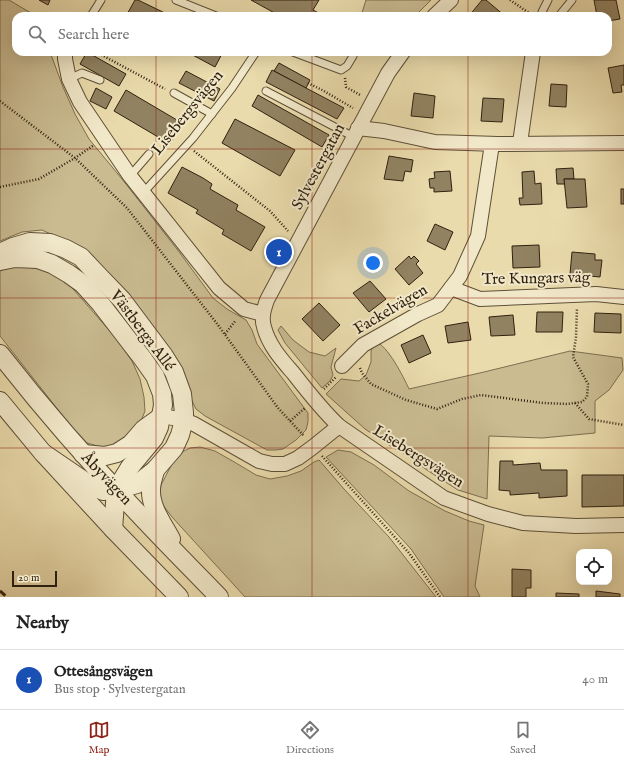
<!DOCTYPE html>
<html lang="en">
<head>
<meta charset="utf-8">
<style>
	body { margin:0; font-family:"IM FELL English",serif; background:#f2f2f2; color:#222 }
	.controls { position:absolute; right:12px; bottom:12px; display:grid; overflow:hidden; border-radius:8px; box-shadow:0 4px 16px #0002 }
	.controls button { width:36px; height:36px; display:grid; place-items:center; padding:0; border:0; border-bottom:1px solid #e0e0e0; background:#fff; color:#222; font:20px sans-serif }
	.scale { position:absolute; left:12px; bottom:10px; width:45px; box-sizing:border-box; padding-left:4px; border:2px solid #302110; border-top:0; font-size:11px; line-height:14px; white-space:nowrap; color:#302110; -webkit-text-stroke:3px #f1e8c9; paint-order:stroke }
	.you { position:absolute; left:373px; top:263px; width:14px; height:14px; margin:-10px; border:3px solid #fff; border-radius:50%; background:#1a73e8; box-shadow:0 0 0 6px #1a73e833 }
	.badge { display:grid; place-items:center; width:26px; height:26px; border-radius:50%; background:#8f2418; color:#fff; font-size:13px; font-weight:700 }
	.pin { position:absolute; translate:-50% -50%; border:2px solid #fff; box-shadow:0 1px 4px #0006 }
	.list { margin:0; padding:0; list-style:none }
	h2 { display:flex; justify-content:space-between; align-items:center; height:52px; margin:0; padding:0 16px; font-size:17px }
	h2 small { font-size:13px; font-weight:400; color:#767676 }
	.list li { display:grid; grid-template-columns:26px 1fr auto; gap:12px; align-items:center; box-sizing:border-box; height:60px; padding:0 16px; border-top:1px solid #e0e0e0 }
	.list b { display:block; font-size:15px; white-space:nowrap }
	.list p { margin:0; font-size:13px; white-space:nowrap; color:#767676 }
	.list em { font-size:13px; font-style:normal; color:#767676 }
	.icon { flex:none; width:22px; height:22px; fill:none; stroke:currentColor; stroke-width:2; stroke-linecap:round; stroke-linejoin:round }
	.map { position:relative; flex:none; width:624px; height:597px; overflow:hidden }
	.search { position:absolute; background:#fff; box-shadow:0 4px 16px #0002; left:12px; right:12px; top:12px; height:44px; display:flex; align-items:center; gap:10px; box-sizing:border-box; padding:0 14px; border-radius:12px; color:#767676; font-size:15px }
	.sheet { height:112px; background:#fff }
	nav { display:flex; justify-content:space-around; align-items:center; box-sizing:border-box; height:56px; border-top:1px solid #e0e0e0; background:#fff; font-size:11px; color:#767676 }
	nav a { display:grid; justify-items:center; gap:2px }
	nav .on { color:#8f2418 }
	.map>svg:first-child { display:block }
	.green { fill:#cabb91; stroke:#7d6e50 }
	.building { fill:#918261; stroke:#302110 }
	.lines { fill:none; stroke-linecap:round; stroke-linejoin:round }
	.service-casing { stroke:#5e5037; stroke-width:9 }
	.minor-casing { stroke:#5e5037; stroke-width:16 }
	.tertiary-casing { stroke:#5e5037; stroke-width:20 }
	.path { stroke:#302110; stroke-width:2.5; stroke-dasharray:1 2; stroke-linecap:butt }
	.service { stroke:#f1e8c9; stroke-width:7 }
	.minor { stroke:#f1e8c9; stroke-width:14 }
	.tertiary { stroke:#f1e8c9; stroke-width:18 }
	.rail { stroke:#302110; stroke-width:3; stroke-dasharray:7 7; stroke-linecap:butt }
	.grid { fill:none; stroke:#8f2418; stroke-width:1; stroke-opacity:0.55 }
	.labels { text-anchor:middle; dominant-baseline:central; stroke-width:4; stroke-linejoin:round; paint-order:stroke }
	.street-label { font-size:16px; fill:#302110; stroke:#f1e8c9 }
</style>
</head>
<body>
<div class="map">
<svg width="624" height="597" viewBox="0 0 624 597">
	<rect width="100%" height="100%" fill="#eadbac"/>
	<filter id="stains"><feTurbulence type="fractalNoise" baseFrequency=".005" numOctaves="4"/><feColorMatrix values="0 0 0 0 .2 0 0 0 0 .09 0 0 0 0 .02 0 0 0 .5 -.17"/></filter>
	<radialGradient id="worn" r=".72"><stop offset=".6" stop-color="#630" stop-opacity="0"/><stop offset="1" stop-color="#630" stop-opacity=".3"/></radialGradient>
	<g class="green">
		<path d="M0,0H9L36,16H16V52H50L63,87L75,114L89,139L122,179L180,253L213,298L227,309L246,320L252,330L257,344L308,413V422L306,430L296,440L283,449L276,450H267L205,416L196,409L190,397L101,267L88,251L42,230L22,232L0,241Z"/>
		<path d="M366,0H431L415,16H361Z"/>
		<path d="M22,266L45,270L64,280L74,290L115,337L132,361L140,379L144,397L145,411L139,426L134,435L108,449L87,443L70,425L0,336V271L8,268Z"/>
		<path d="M281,326L293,340L309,352L325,356L336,348L331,367L333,375L330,381L322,388L285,343L278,330Z"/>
		<path d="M375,341C388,346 403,376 409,389L484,372L570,351L622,358L623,370L609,390L595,401V433L542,438L489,436L487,499L458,490L430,472L408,457L401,451L395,449L365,429L326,394L341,379L359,381L366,375L371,362V351Z"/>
		<path d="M200,447L215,451L236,463L256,475L270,479L287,476L301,471L314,462L319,460L344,489L389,537L436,597H245L172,517L159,500L161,485L173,462L182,452L190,448Z"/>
		<path d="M338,450L351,452L374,465L409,491L445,511L469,521L484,525L475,586L480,597H444L411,549L326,457Z"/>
	</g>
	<g class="building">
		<path d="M39,0H50L48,5Z"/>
		<path d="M135,0H138L171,16H126Z"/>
		<path d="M251,0H319L313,10L324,16H280Z"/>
		<path d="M482,0H486L505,16H469Z"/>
		<path d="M594,0H616L620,19L608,21V16H597Z"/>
		<path d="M87,52L126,74L119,86L80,64Z"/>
		<path d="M187,52H223L215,67Z"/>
		<path d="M279,63L310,80L306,88L274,71Z"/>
		<path d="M624,65V85H621L622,92L613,93L608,68Z"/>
		<path d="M272,70L306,88L344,108L337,119L266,82Z"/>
		<path d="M186,71L220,89L214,101L179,83Z"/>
		<path d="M551,84L567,85L566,107L549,106Z"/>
		<path d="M96,88L112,97L106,109L90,101Z"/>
		<path d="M126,90L182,123L170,144L114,111Z"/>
		<path d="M414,93L435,96L433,118L411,116Z"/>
		<path d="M258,95L329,135L322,147L252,106Z"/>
		<path d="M483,98L504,99L502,122L481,121Z"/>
		<path d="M235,119L295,150L280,176L222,143Z"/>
		<path d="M389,156L413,160L411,172L405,171L403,181L384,179Z"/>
		<path d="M182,167L203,178L212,184L210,189L238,205L236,210L265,227L251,251L222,234L224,230L196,213L198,210L168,193Z"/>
		<path d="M573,168L574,179H564L565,184H557L556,169Z"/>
		<path d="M450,171L452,191L434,192V188H430L429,179L435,178L434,172Z"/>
		<path d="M534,171L535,184L541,183L542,204L520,205L519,198H523L522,172Z"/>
		<path d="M564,179H585L587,207L567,208Z"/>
		<rect x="621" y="189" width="3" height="15"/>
		<path d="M435,224L453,232L445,250L427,241Z"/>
		<path d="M539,245L540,267L513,268L512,246Z"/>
		<path d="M572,252L595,254V260H602L600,277L570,274Z"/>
		<path d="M409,256L411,259L414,256L419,261L416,264L423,273L409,285L395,269Z"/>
		<path d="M370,281L386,299L369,312L353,293Z"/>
		<path d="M319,303L340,325L323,341L302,319Z"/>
		<path d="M537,312H563L562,332H536Z"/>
		<path d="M595,313L621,314V333L594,332Z"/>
		<path d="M513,315L515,335L491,336L489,317Z"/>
		<path d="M468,322L471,340L448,343L445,326Z"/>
		<path d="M423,335L431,353L409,363L401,345Z"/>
		<path d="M392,437L400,441L396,447L389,443Z"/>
		<path d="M500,461H513V465L540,463L541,470H567V496L539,498V493L510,495V491L499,490Z"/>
		<path d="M582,475H624V506L582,507Z"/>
		<path d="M512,569L531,570V588H526V597H512Z"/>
		<path d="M596,591L620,594V597H596Z"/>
		<path d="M556,593L579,594V597H556Z"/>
	</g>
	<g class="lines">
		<g class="service-casing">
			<g id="service">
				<path d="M176,0L216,16"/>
				<path d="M91,16L101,0"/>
				<path d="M542,16V12L548,0"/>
				<path d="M559,16L572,0"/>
				<path d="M293,52L341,70L347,66L353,56"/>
				<path d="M69,79L82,73L100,80"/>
				<path d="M266,91L354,137"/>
				<path d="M174,93L212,114"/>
				<path d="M130,176L149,154"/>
				<path d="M143,193L193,138L232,88L256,52"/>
			</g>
		</g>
		<g class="minor-casing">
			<g id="minor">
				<path d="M434,16L451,0"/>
				<path d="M65,52V59L69,79L80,102L130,176L219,288L244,309L263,314"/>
				<path d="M403,52L388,73L267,300C264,309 261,317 264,327C269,346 282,360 294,374C308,392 322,410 339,426L444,498L488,514L523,523L576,526L624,525"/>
				<path d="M358,128L384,131L435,142L498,144L624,143"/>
				<path d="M520,143L533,52"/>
				<path d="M451,288L480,299L596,294L624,297"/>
				<path d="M342,366L363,345L418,314L438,305L460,276L478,236L492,144"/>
				<path d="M162,416L184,420L194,424L259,461L272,464H285L298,458L313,447L339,426"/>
			</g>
		</g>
		<g class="tertiary-casing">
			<g id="tertiary">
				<path d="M0,253L13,247L30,242L50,243L66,249L81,257L97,274L122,300L164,356L174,372L182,394L184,413V420L180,435L174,448L155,470L137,484L116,490L103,491L93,487L43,453"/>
				<path d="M0,261L15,258L38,259L52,264L69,274L83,284L100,303L143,359L155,376L162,394L163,405L159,427L154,438L130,467L116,490L113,529"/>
				<path d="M0,354C43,409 89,462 137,512C164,541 192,569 219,597"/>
				<path d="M0,401L43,453L113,529L179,597"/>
				<path d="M83,454L105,456L117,453L131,444L144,429L162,416"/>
				<path d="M155,470C154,476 151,482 151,489C150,507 163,524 171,539"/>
			</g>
		</g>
		<g class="path">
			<path d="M510,0L532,15"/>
			<path d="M96,52L165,89"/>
			<path d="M345,78L346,87L360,95"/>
			<path d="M308,83L322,90L353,108"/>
			<path d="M0,101L75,158L127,208L218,325L278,408L304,436"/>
			<path d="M194,151L270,211L288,231"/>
			<path d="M0,187L39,179L75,158L94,145"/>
			<path d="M225,334L236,320"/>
			<path d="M360,368L362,373L371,384L406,400L437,409L462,399L481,395L543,403L567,404L582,402L587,397L588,384L573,357L576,337L577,308"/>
			<path d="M324,389L336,377"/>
			<path d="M575,403L589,419L624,425"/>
			<path d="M290,421L305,408"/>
			<path d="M322,456L409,553L440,597"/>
		</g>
		<use href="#service" class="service"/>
		<use href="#minor" class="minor"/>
		<use href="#tertiary" class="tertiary"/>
		<path class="rail" d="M0,591L7,597"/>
	</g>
	<path class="grid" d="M156,0V16M312,0V16M468,0V16M156,52V597M312,52V597M468,52V597M0,149H624M0,298H624M0,448H624"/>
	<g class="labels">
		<g class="street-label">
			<text transform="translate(188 113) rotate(-51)">Lisebergsvägen</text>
			<text transform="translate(319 167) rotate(-62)">Sylvestergatan</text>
			<text transform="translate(536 279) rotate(-1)">Tre Kungars väg</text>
			<text transform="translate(391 310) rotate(-31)">Fackelvägen</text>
			<text transform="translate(142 331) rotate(53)">Västberga Allé</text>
			<text transform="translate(418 457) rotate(32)">Lisebergsvägen</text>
			<text transform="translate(106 479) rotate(47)">Åbyvägen</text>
		</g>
	</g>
	<rect width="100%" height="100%" filter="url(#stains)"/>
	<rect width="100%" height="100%" fill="url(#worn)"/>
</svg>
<div class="controls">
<button><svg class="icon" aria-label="locate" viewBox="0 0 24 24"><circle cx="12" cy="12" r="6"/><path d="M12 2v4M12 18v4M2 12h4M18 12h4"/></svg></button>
</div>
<div class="scale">20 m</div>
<div class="you"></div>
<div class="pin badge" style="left:279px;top:252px;background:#1a4fb4">1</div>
<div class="search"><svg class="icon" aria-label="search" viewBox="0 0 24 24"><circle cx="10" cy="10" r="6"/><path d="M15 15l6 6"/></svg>Search here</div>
</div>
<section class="sheet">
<h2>Nearby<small></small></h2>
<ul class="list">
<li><span class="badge" style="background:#1a4fb4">1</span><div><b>Ottesångsvägen</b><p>Bus stop · Sylvestergatan</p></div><em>40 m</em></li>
</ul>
</section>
<nav>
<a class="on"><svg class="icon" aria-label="map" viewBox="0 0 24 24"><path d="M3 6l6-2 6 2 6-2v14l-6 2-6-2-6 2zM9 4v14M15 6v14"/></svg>Map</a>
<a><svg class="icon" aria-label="directions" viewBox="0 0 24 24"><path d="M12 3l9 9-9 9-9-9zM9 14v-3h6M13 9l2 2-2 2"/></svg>Directions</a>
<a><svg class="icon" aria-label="saved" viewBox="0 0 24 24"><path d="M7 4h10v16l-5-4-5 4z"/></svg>Saved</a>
</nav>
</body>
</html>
